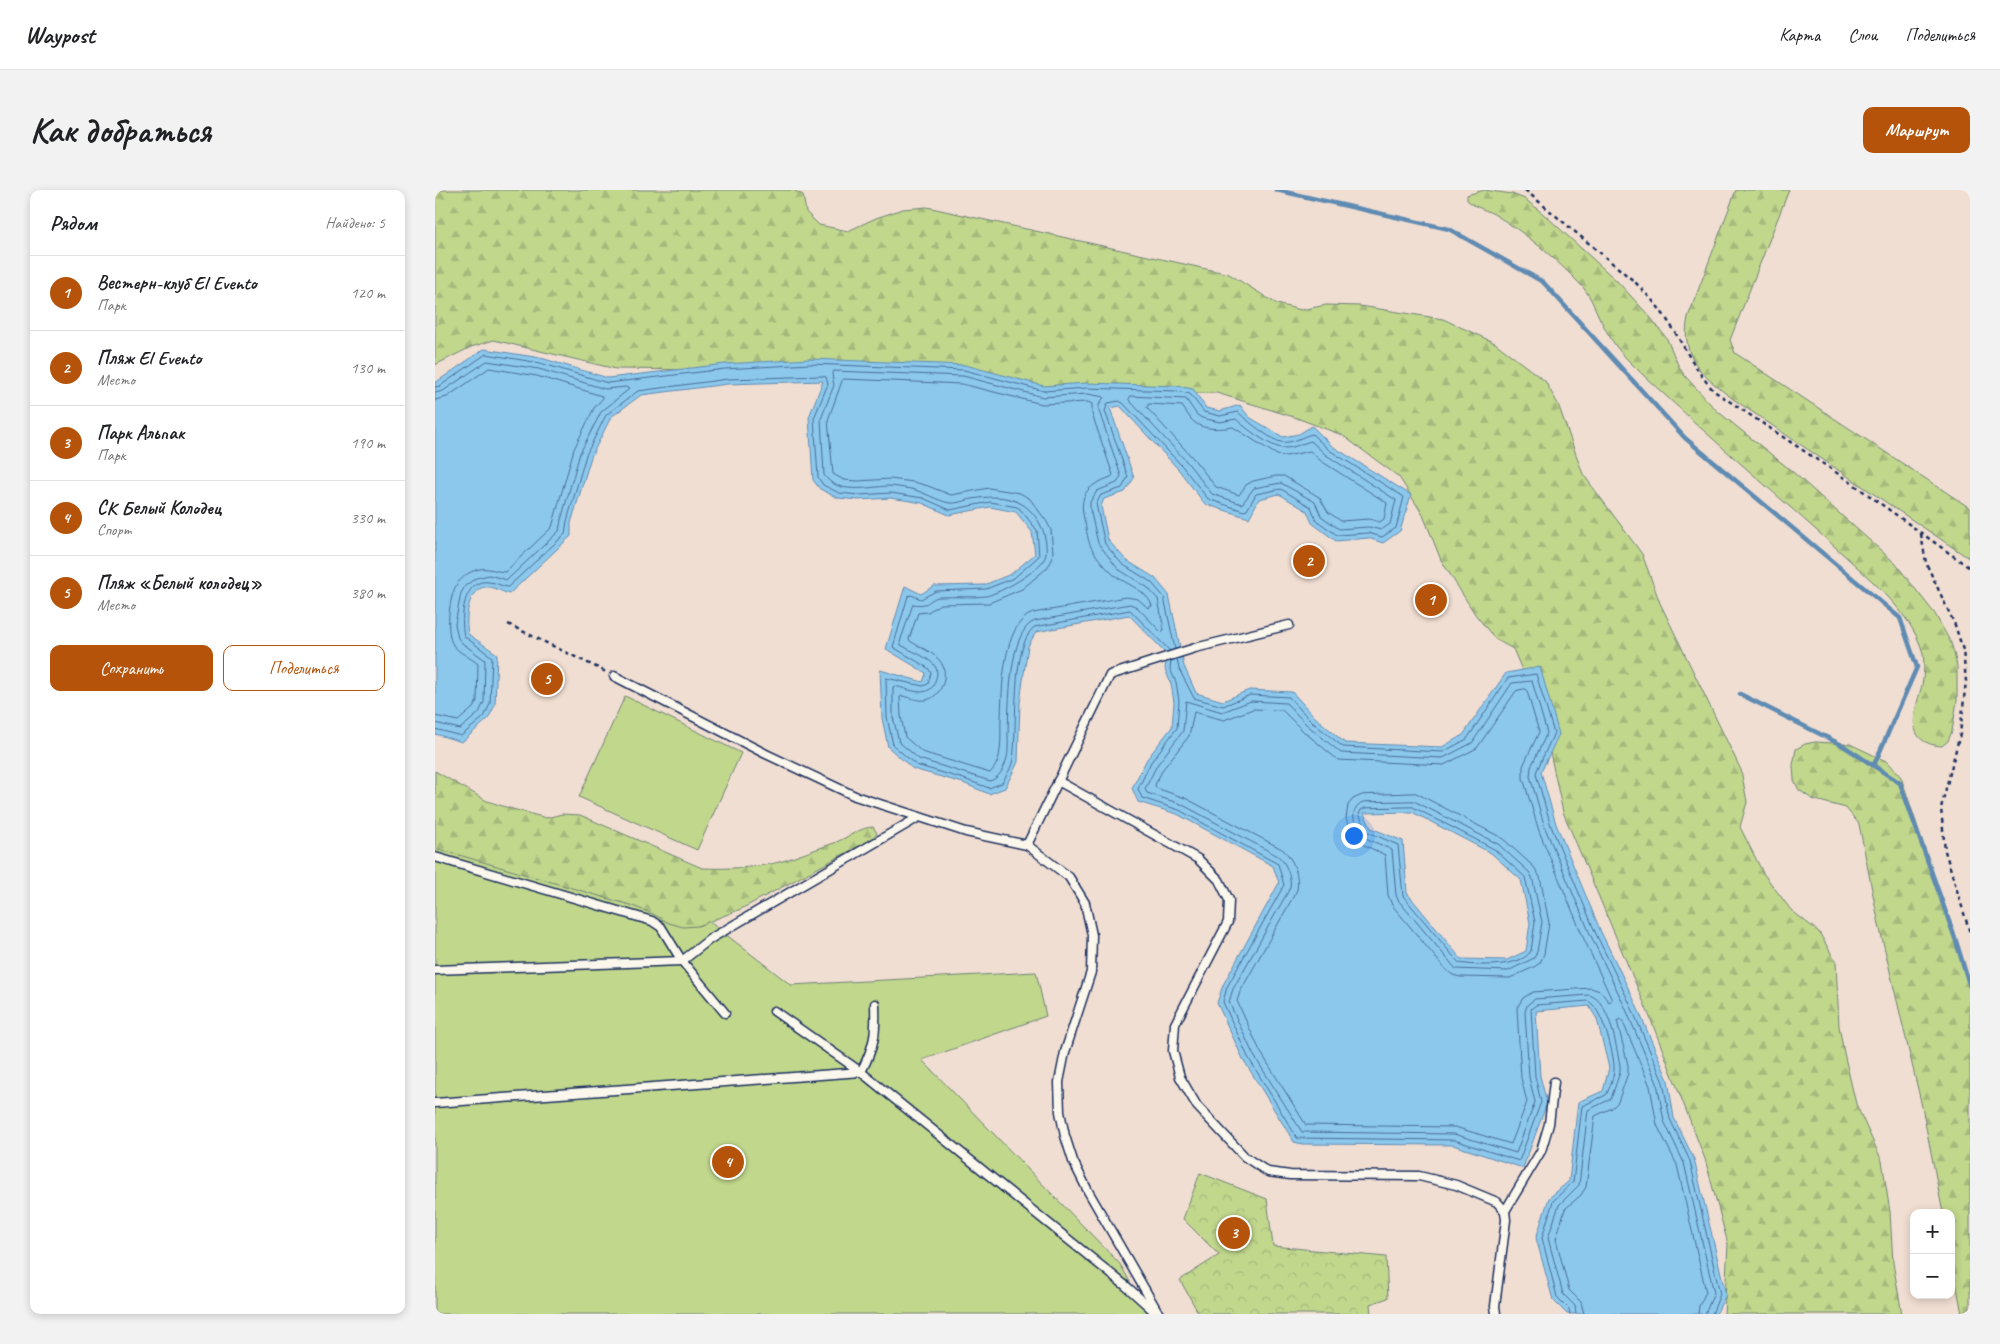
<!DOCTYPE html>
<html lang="ru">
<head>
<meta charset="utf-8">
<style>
	body { margin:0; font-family:Caveat,sans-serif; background:#f2f2f2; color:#202124 }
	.controls { position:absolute; right:15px; bottom:15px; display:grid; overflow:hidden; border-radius:10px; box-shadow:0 2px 8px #0003 }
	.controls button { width:45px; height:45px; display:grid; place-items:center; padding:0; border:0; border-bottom:1px solid #e0e0e0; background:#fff; color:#202124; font:25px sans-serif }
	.you { position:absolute; left:918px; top:645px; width:18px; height:18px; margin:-12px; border:4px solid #fff; border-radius:50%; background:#1a73e8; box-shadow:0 0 0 8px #1a73e833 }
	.badge { display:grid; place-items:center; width:32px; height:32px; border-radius:50%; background:#b45309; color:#fff; font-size:16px; font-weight:700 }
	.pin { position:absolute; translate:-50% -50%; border:2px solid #fff; box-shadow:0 1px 5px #0006 }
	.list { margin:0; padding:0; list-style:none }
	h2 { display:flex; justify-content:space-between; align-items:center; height:65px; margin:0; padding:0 20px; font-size:21px }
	h2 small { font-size:16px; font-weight:400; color:#757577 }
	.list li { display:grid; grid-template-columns:32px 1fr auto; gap:15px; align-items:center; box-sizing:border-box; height:75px; padding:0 20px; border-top:1px solid #e0e0e0 }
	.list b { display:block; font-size:19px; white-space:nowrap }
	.list p { margin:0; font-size:16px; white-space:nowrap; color:#757577 }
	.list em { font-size:16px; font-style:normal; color:#757577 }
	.actions { display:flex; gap:10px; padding:15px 20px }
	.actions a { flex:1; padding:11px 0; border:1px solid #b45309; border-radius:10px; text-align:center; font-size:18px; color:#b45309 }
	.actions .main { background:#b45309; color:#fff }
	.map { position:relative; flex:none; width:1535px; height:1124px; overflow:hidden; border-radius:10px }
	header { display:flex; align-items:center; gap:30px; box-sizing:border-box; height:70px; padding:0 25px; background:#fff; border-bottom:1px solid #e0e0e0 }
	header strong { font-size:24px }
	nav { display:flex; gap:28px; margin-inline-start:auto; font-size:18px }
	.intro { display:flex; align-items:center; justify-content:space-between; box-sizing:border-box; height:120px; padding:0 30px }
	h1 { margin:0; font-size:35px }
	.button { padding:12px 22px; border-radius:10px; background:#b45309; color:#fff; font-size:18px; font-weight:700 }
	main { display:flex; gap:30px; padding:0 30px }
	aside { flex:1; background:#fff; border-radius:10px; box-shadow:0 2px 8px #0003 }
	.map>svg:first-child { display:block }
	.grass { fill:#c1d78c; stroke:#6e8375 }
	.forest { fill:url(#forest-firs); stroke:#6e8375 }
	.park { fill:url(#park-crowns); stroke:#6e8375 }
	.water { fill:#8cc8ec; stroke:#5f8bb3; fill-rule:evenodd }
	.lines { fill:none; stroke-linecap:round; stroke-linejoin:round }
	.shore { stroke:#486c97; stroke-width:1 }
	.stream { stroke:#5f8bb3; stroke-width:4.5 }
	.service-casing { stroke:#1b2f5e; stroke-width:11 }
	.path { stroke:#1b2f5e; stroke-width:2.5; stroke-dasharray:4 4; stroke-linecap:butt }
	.service { stroke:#fbf7ec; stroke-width:8 }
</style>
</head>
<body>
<header>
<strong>Waypost</strong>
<nav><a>Карта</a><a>Слои</a><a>Поделиться</a></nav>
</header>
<div class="intro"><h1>Как добраться</h1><a class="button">Маршрут</a></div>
<main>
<aside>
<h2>Рядом<small>Найдено: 5</small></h2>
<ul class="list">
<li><span class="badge">1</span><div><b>Вестерн-клуб El Evento</b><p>Парк</p></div><em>120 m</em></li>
<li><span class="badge">2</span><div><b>Пляж El Evento</b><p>Место</p></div><em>130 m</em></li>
<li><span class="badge">3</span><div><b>Парк Альпак</b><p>Парк</p></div><em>190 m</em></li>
<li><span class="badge">4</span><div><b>СК Белый Колодец</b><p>Спорт</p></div><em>330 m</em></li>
<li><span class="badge">5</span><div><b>Пляж «Белый колодец»</b><p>Место</p></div><em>380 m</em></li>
</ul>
<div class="actions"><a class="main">Сохранить</a><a>Поделиться</a></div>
</aside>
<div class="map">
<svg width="1535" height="1124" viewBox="0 0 1535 1124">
	<defs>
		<pattern id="forest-firs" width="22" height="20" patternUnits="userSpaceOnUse" patternTransform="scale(1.25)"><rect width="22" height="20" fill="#c1d78c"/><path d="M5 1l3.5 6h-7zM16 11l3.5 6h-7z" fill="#a5b97b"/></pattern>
		<pattern id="park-crowns" width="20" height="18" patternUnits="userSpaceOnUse" patternTransform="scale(1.25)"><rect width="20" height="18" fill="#c1d78c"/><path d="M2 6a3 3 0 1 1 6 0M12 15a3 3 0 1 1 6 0" fill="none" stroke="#a5b97b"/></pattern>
	</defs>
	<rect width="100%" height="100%" fill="#f1ded2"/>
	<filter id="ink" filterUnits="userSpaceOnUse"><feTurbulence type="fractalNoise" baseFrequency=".02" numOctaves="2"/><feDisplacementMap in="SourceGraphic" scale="10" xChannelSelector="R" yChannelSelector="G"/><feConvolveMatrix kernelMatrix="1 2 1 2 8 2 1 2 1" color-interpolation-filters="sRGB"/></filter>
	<g filter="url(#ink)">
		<g class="grass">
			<path d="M190,506L306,563L262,660L144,607Z"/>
			<path d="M0,654L254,716L356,795L601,782L611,826L487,870L685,1074L713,1124H0Z"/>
		</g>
		<g class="forest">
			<path d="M0,0H358L368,5L371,22L384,35L413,41L441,28L468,19L492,17L794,84L842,114L866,120L891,115L925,116L1008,129L1060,153L1110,191L1123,214L1148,284L1207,364L1225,413L1306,580L1312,612L1305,637L1328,683L1356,720L1384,742L1401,772L1404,836L1409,863L1421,914L1447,971L1455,1022L1458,1073L1467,1124H1289L1293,1054L1270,969L1214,825L1128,622L1107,526L1078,459L1060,449L1040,424L1006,370L988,325L964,287L907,245L859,227L782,203L649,204L361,181L181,179L59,150L36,157L0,175Z"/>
			<path d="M1049,0L1077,4L1090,9L1112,27L1183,92L1216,128L1232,149L1243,175L1249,185L1281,220L1358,282L1460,373L1500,424L1516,453L1519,463L1522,476V511L1517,541L1513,551L1507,556C1467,553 1480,521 1487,495C1489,484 1490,470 1487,460C1478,432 1456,409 1436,390C1372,330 1305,275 1242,216C1226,201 1209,187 1194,171C1181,159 1172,143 1164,127C1159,116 1154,103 1145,94C1121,69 1092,44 1062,26C1053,20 1040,18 1032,10V5Z"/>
			<path d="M1301,0H1354L1295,150L1300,163L1535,318V369L1301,211C1271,189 1244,169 1253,127Z"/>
			<path d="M1380,552L1415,554L1453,572L1466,587L1535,793V1124H1527L1516,1067V1023H1508L1486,912L1444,735L1424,634L1411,618L1377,609L1364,600L1359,590L1358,575L1361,559L1370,554Z"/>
			<path d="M0,581L52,611L74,618L111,628L127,624L145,625L267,678C292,679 324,678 348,671C365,665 382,659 399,653C412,648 426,637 438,637L442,643L437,649L306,719L263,736L248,737L234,733L218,724L195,715L0,658Z"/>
		</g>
		<path class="park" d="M765,983L832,1009L838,1056L951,1067L953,1108L935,1114L936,1124H764L745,1090L784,1065L748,1029Z"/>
		<path class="water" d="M49,159L106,168L173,188L290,174L375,169L530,175L609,196L652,193L742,196L758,199L771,218L785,221L805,215L814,227L848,247L864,244L877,236L897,256L976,305L965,341L948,353L933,348L901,351L877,333L872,321L844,304L824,309L814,328L770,314L743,279L685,216L675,218L699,288L690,302L669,309L666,316L673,350L691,370L720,388L734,405L749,476L761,503L788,511L814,500L857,502L880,527L910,553L1007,557L1028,545L1071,483L1105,477L1124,544L1106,582L1121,634L1166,742L1200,812L1233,890L1239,928L1259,969L1291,1105L1281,1124H1132L1118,1110L1101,1048L1114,1008L1134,991L1143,912L1168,901L1174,878L1162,829L1154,816L1101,821L1105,886L1112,913L1088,978L1018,955L867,954L859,952L808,869L782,813L788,795L844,693L838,676L742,624L703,612L697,598L712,569L737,537L739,512L736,494L730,479L732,464L694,425L601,442L593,456L589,483L585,513L583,572L570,598L554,604L528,593L478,579L453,557L447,528L445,480L488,492L491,483L451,459L470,396L486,404L499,396L549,395L576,384L600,364L597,342L581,322L555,317L514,325L487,313L476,311L455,308L423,310L403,308L385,299L378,290L374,227L388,191L293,194L206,205L176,227L156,267L136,333V346L74,404C67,402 58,396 51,397C32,398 30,430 33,444L62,464L60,515L53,529L27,552L0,544V193ZM977,622L1056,663L1086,690L1095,733L1091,761L1072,770L1026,769L972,703L968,651L936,638L929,623Z"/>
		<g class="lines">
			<g class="shore">
				<path d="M399,181L528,186L608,207L653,204L669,207L664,215V221L686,286L682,293L662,301L655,312V319L663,353L683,379L712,397L723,409L729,440L726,442L702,417L695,414L600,431C573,440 574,519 573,544C573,552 574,563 571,571C568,580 564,588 555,591L484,569L464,552L458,527V497L460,496C473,499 495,510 500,491C502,486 503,481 500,476C493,467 476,461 466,455L465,452L478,414C496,417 493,408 505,407C520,406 536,408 551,406C565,403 605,381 610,367C613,361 610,344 607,338C593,307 567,304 537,309C531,310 521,314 515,313C502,311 490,302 476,299C468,298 460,296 453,296C434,297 402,305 389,285L386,229L399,195L397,184Z"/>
				<path d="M409,189L527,194L607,214L653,212L657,214V224L678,285L676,287C654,295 643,303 649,329C652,339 652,353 659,362C664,370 672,379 679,385C691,394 713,401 717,416L713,418L703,409L691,407L598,423C567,433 567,502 566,529C565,547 569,569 555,583L487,562L470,547L466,526L465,507L468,506C475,508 484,511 491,510C507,507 515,483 505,471C498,462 484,457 475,451L474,449L483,423L493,422L505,414L554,413L587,399L612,378L617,370L618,362L616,340L612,332L595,309L585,303L554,298L516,305L493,296L479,292L455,289L423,291L409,290L398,284L393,230L407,191Z"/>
				<path d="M0,197L5,196L51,164L105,173L173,193L290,179L375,174L529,180L609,201L652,198L742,201L755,204L769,222L785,226L803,222C811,230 836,250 846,252C857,254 868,246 877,244L894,260L969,307L961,338L947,347L933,343L902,345L881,330L876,317L846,299L821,304L812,320L809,321L773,309L747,276L688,213L684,211L673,213L670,221L693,287L687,298L666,305L661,314L670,354L687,374L716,392L729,407L740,459"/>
				<path d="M0,203L8,201L52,171L104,179L170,199L191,197L194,199L166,222L145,263L126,330L124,341L72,390L54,385L41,388L30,396L26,403L20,434L23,448L27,453L50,470L49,512L44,523L25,539L0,533"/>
				<path d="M696,206L751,209L762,225L767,228L785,232L801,229C809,237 838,259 849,258C859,258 868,253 876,251L891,265L961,310L955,334L946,340L934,337L904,339L886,326L880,312L846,293L819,298L807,314L777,304L752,272L694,210Z"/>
				<path d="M0,210L12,207L54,178L102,186L167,206L168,208L159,218L139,259L117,337L70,382C58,381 49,375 36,382C31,384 25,390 22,394C14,406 10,443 18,455C24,463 35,467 43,474L42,511L38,518L23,531L0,526"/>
				<path d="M714,214L747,216C750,220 753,225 756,229C766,241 785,239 798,237L842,265L851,266L875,261L886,271L952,313L949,329L945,332L934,329L906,331L893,322L884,307L849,286H841L818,291L811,295L804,305L781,297L757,267L712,218Z"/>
				<path d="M742,469L744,479L759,508L788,516L815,505L854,507L876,531L908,557L1008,562L1032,549L1073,488L1101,484L1119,543L1102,580L1101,584L1116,636L1161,744L1195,814L1228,892L1235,929L1255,971L1285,1104L1277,1124"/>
				<path d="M736,471L735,479L741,492L744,511L742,538L716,572L703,599L707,608L744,620L843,674L849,695L792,797L788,812L813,867L862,948L1019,950L1084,971L1106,912L1100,886L1096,819L1101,815L1153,811C1166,816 1180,865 1179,879C1179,886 1175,898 1171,905L1147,916L1138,992L1118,1011L1107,1048L1122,1107L1134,1119L1135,1124"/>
				<path d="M1090,499L1092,501L1104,542L1088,576V588L1104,641L1149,749L1177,810L1174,812L1165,801L1156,798L1098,802L1088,808L1082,818L1086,888L1092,912L1076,954L1020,937L871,935L825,861L802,811L805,802L862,700C865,687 858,667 847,659L750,608L721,598L720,595L728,579L754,546L759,522L789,530L818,519L847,520L868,541L903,570L1009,575L1042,558L1081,501Z"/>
				<path d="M0,539L26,546L49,527L55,514L57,467L29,446C25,428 28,388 54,392C61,392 67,397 73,397L130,344L132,331L151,265L171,225L203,201L293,189L386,186L391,187L393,194L379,228L383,287L388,295L404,303L424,305L456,303L488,308L515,320L555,312L582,317L585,319L602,340L604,366L579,388L551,399L501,401L486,409L476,405L473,406L458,457L493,478L496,483L493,494L488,496L451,488L452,527L458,555L481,575L529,589L554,598L567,593C571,586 577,577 578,569C583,537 575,459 599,437L695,420L735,461"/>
				<path d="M981,603L1067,648L1099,677L1105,687L1114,733L1109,764L1105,773L1099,777L1075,788L1025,787L1018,785L1011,780L957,715L953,705L950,665L927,654L921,649L911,629L913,615L918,609L927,605Z"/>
				<path d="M979,611L1063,654L1094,682L1097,687L1107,732L1102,762L1099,768L1073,781L1021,779L963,710L961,705L957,660C949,655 939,653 931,648C919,641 912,618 928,612Z"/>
				<path d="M978,617L1059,659L1090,687L1100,732L1096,761C1086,778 1041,776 1024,773L968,706L963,655L933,642L924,624L926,620L930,618Z"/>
				<path d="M1141,1124L1140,1116L1128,1104L1113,1048L1124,1015L1144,995L1153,920L1176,909L1185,882V875C1181,857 1175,810 1154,805L1100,809L1092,815L1090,822L1094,887L1100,912L1081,963L1019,944L867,942L818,864L794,812L798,799L855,698C857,688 851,672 843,666L746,614L712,603L710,599L722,575L748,541L751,511L787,522L816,511L851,513L872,535L906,563L1008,568L1037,553L1077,493L1097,491L1112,543L1096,577L1095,586L1110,638L1156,746L1190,817L1222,893L1229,931L1249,973L1279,1103L1270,1124"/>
				<path d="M1149,1124L1146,1112L1134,1100L1121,1049L1130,1019L1146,1005L1151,997L1160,926L1177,918L1183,912L1193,883V875L1182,831L1185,829L1187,830L1215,896L1222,935L1242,975L1271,1102L1264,1116L1263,1124"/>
			</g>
			<g class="stream">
				<path d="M841,0L1014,39L1108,92L1250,248L1465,428L1482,477L1439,575"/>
				<path d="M1305,504L1407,555L1465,593L1521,751L1535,797"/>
			</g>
			<g class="service-casing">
				<g id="service">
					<path d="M179,486L331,564L420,606L531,642L592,655L634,687L650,713L657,745L656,782L630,862L624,892L625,922L630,946L638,971L653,1001L724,1124"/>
					<path d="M623,591L763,669L784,690L794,710L793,732L740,834L738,861L745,887L762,916L810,967L833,982L855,985L984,986L1021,995L1062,1012L1070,1021L1071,1030L1060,1116L1061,1124"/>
					<path d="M592,655L675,485L760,458L854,435"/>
					<path d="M0,667L217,731L226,737L247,771L290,823"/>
					<path d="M0,780L247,771L275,749L484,627"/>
					<path d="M339,821L426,882L691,1096L720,1122"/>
					<path d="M0,913L426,882C440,855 441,844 440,814"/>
					<path d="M1070,1021L1106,961L1114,934L1119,892"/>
				</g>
			</g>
			<g class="path">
				<path d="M1090,0L1200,92C1210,103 1220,112 1228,124C1247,150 1257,177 1279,201L1414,291L1535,378"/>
				<path d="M1486,344L1491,373L1520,435L1528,460L1531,491L1525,544L1506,618L1510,661L1535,743"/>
				<path d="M73,434L171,482"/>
			</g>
			<use href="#service" class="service"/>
		</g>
	</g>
</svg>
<div class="controls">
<button>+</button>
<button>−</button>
</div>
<div class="you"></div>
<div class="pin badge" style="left:996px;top:410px">1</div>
<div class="pin badge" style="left:874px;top:371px">2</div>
<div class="pin badge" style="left:799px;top:1043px">3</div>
<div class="pin badge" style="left:293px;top:972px">4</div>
<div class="pin badge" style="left:112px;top:489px">5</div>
</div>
</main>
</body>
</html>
